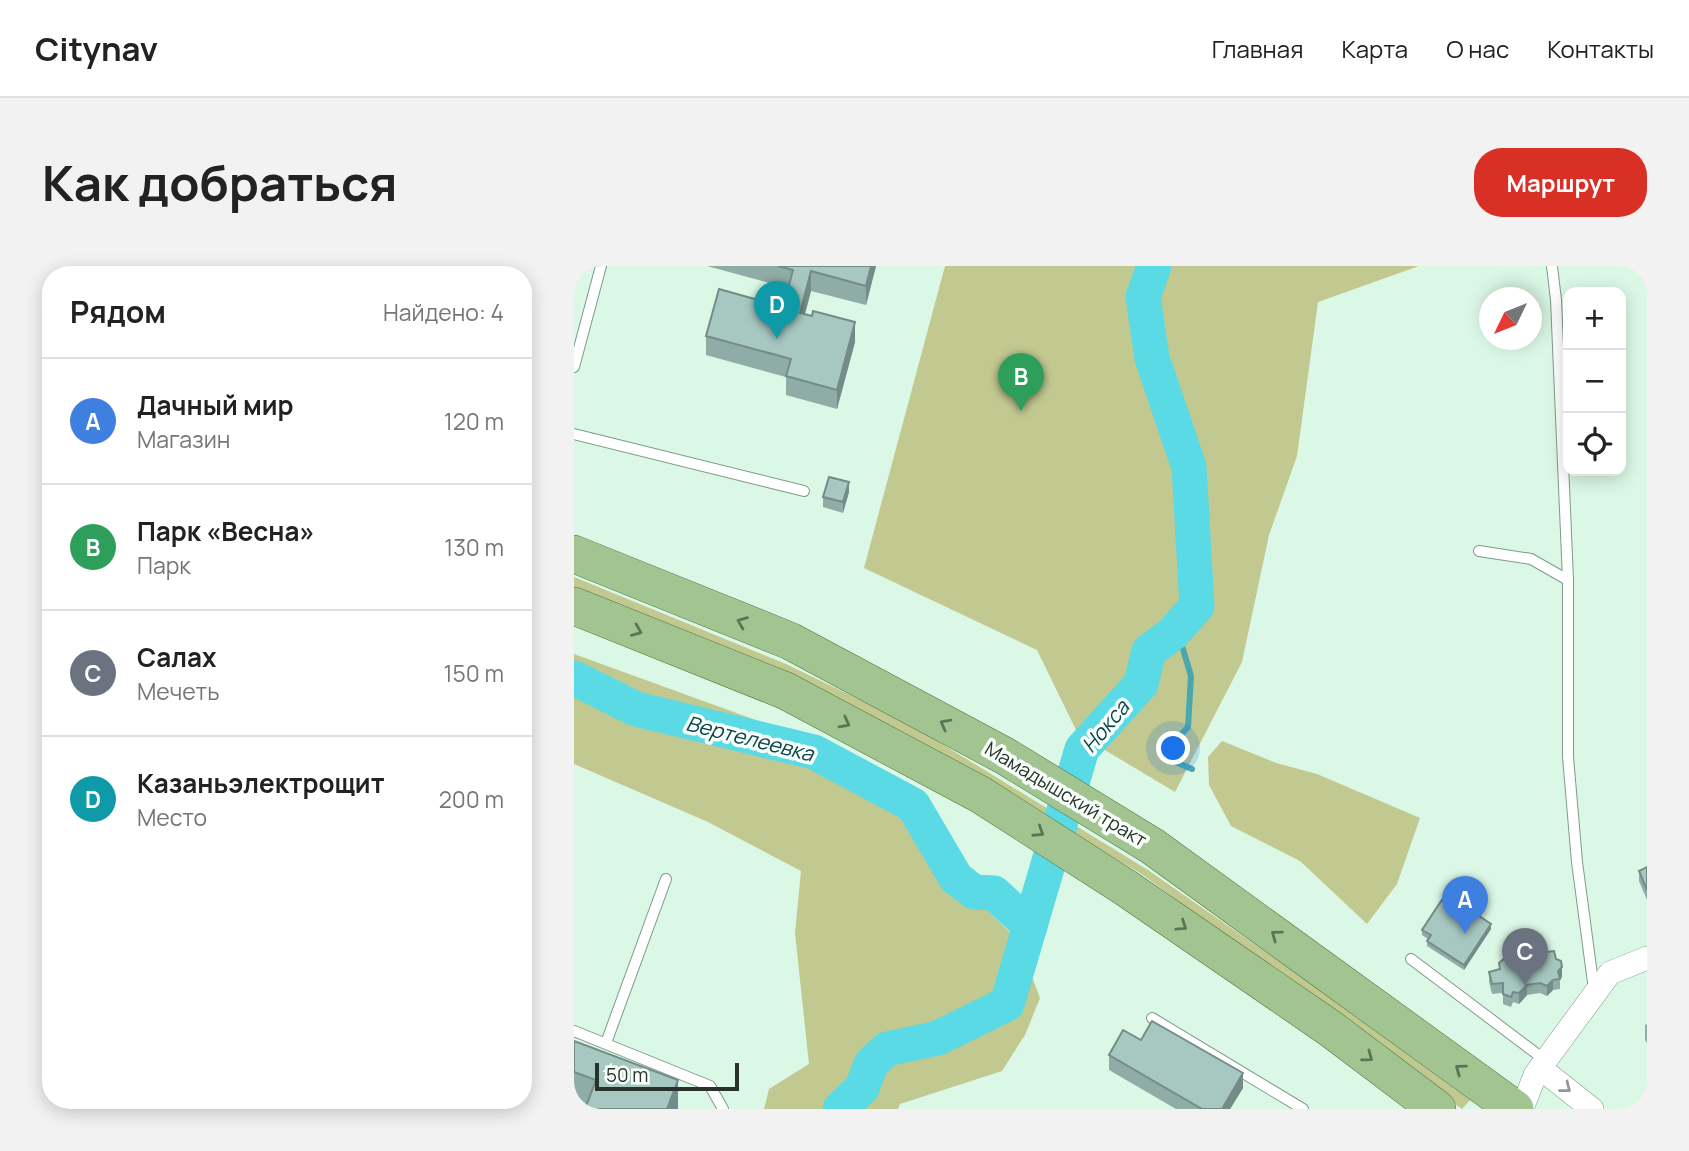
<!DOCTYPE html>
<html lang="ru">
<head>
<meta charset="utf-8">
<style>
	body { margin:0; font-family:Manrope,sans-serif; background:#f2f2f2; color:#222 }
	.controls { position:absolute; right:21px; top:21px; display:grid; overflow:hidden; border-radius:14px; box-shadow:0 4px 18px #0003 }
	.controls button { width:63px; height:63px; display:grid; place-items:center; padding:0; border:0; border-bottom:2px solid #e0e0e0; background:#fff; color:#222; font:35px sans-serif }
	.compass { position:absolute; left:905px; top:21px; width:63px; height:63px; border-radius:50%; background:#fff; box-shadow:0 4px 18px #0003; rotate:227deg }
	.scale { position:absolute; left:21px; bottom:18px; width:144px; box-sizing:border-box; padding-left:7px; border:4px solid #27322b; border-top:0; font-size:19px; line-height:24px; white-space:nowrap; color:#27322b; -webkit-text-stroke:5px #f8fefa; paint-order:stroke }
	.you { position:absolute; left:600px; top:483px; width:24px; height:24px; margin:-18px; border:5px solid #fff; border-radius:50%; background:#1a73e8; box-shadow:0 0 0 10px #1a73e833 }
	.badge { display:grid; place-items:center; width:46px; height:46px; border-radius:50%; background:#d93025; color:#fff; font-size:23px; font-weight:700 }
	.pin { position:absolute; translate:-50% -58px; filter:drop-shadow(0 2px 4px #0008) }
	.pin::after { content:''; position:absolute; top:37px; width:24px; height:21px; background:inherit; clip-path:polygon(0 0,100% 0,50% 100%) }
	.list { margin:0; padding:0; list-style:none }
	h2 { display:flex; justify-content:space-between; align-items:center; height:91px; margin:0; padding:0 28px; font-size:30px }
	h2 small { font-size:23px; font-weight:400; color:#767676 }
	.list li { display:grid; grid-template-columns:46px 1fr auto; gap:21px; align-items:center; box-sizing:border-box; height:126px; padding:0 28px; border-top:2px solid #e0e0e0 }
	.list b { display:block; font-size:26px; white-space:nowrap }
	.list p { margin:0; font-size:23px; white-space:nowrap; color:#767676 }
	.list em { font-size:23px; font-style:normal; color:#767676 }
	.icon { flex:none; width:38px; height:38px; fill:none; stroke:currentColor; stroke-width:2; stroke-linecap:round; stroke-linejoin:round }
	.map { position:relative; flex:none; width:1073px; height:843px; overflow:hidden; border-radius:28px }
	header { display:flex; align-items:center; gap:42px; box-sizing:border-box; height:98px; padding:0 35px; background:#fff; border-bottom:2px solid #e0e0e0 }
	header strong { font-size:33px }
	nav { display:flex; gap:38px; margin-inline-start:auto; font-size:24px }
	.intro { display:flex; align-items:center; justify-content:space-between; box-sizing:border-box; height:168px; padding:0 42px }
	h1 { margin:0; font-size:49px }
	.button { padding:18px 32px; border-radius:28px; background:#d93025; color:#fff; font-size:24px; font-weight:700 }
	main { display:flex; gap:42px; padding:0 42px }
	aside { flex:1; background:#fff; border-radius:28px; box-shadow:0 4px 18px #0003 }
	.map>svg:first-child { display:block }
	.green { fill:#c1c890 }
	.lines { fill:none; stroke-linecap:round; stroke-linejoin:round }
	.stream { stroke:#4aa8ac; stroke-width:6 }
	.river { stroke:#59dae4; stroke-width:35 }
	.service-casing { stroke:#7f9a89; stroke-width:12 }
	.minor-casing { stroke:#7f9a89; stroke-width:24 }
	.primary-casing { stroke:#4e773d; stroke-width:38 }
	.service { stroke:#fff; stroke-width:10 }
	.minor { stroke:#fff; stroke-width:23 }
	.primary { stroke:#a1c490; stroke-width:37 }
	.wall { fill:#8faca6 }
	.shaded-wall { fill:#748c87 }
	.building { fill:#a6c8c1; stroke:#748c87; stroke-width:2 }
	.oneway { stroke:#5e7458 }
	.oneway2 { stroke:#939895 }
	.labels { text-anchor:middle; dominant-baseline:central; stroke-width:7; stroke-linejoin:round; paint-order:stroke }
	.street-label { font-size:19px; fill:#27322b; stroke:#f8fefa }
	.water-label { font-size:21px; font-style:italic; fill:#0b464b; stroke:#f8fefa }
</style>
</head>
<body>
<header>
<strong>Citynav</strong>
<nav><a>Главная</a><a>Карта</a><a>О нас</a><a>Контакты</a></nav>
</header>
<div class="intro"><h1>Как добраться</h1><a class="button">Маршрут</a></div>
<main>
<aside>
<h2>Рядом<small>Найдено: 4</small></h2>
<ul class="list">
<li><span class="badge" style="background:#3f7fe0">A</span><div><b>Дачный мир</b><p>Магазин</p></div><em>120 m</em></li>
<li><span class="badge" style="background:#2e9e5b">B</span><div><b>Парк «Весна»</b><p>Парк</p></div><em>130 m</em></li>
<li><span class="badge" style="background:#6b7280">C</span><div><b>Салах</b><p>Мечеть</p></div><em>150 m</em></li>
<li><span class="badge" style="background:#0f9aa8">D</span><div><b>Казаньэлектрощит</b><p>Место</p></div><em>200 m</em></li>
</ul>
</aside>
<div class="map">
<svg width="1073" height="843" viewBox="0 0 1073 843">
	<rect width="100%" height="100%" fill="#dbf8e6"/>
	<g class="green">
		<path d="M371,0H845L744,36L723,190L695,269L668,396L601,526L504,468L463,384L290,302Z"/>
		<path d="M0,311L212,398L332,456L574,604L733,715L896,834L888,843L569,609L331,467L211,409L0,321Z"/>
		<path d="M0,388L242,476L363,550L396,628L444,674L466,732L451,769L428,805L326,838L324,843H190L195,823L235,798L221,667L227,605L134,556L0,498Z"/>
		<path d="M648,475L702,497L743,508L846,552L823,618L793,658L726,595L657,560L635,519L634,491Z"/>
	</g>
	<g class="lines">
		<path class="stream" d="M598,368L609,383L617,410L614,461L598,479L597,494L618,503"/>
		<g class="river">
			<path d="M0,412L62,443L240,486L339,539L382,612L400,626L420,627L456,660"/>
			<path d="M266,843L288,822L297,798L313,783L364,772L433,738L508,483L567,418L575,385L598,368L623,340L615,201L578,92L569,31L580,0"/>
		</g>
		<g class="service-casing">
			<g id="service">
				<path d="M978,0L982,34L994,314V491L1003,596L1020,724"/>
				<path d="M0,101L27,0"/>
				<path d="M0,168L230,225"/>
				<path d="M905,285L957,293L994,314"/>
				<path d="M837,693L971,794"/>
				<path d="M578,752L729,843"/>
				<path d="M0,765L136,820L149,843"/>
				<path d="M32,777L92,613"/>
			</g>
		</g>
		<g class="minor-casing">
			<g id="minor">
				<path d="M966,802L1018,843"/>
				<path d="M948,843L961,809L1036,707L1073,692"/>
			</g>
		</g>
		<g class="primary-casing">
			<g id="primary">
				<path d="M0,288L216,375L431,490L578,580L941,843"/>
				<path d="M0,340L212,425L407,529L552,622L757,763L863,843"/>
			</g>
		</g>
		<use href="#service" class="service"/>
		<use href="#minor" class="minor"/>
		<use href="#primary" class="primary"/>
	</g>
	<g class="wall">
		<path d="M133,0H302L292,39L237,25L231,48L281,76L263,143L212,129V111L132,89V70L209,41L214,22Z"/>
		<path d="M275,226L269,247L249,241V231Z"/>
		<path d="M1073,601V634L1065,615V605Z"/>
		<path d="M917,663L890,704L853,680V675L854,673L848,669V664Z"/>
		<path d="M946,691L982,693L988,711L986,713V723L979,724L973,730L966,727L953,729L945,738L939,736L937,741L929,738V727L918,728L915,716V706L925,703V697Z"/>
		<path d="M1073,758V777L1071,774V759Z"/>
		<path d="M567,774L669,822L656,843H602L535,804V789Z"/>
		<path d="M0,775L104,843H0Z"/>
	</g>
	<g class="shaded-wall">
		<path d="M297,0H302L292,39V20Z"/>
		<path d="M237,5V25L226,66V47Z"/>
		<path d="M281,56V76L263,143V124Z"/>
		<path d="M275,216V226L269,247V236Z"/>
		<path d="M917,658V663L890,704V699Z"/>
		<path d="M988,701V711L986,713L984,705Z"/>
		<path d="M979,714V724L973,730V720Z"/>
		<path d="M953,719V729L945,738V727Z"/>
		<path d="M669,807V822L656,843H648Z"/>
		<path d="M104,814V843H93Z"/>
	</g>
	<g class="building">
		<path d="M204,0H297L292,20L237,5L226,47L238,50L239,45L281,56L263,124L212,110L217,93L132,70L145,23L209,41L219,4Z"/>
		<path d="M255,211L275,216L269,236L249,231Z"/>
		<path d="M1073,601V624L1065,605Z"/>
		<path d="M869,632L877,637L880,633L917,658L890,699L853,675L857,669L848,664Z"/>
		<path d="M966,683L973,686L980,685L982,693L987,695L988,701L984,705L986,713L979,714L973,720L966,717L953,719L945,727L939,726L937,731L929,728V717L918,718L915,706L926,703L925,697L937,687L946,691L960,688Z"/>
		<path d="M578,755L669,807L648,843H628L535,789L549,764L567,774Z"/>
		<path d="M0,775L104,814L93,843H11L22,814L0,806Z"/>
	</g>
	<defs><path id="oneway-chevron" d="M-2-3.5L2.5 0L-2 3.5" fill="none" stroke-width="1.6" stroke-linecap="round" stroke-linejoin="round" transform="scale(1.75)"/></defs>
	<g class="oneway">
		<use href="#oneway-chevron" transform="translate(168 356) rotate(-158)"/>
		<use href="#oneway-chevron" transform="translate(63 365) rotate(22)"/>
		<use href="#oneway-chevron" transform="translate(271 457) rotate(28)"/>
		<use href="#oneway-chevron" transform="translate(371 458) rotate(-152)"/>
		<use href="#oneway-chevron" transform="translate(465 566) rotate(33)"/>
		<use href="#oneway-chevron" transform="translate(608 660) rotate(34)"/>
		<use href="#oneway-chevron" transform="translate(702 669) rotate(-144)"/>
		<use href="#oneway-chevron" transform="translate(794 791) rotate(37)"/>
		<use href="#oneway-chevron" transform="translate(886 803) rotate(-144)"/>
	</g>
	<use class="oneway2" href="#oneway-chevron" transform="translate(992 822) rotate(38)"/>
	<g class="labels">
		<g class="street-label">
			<text transform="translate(492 528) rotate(31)">Мамадышский тракт</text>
		</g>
		<g class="water-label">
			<text transform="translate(531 460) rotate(-50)">Нокса</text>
			<text transform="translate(176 472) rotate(14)">Вертелеевка</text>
		</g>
	</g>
</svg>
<div class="controls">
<button>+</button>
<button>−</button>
<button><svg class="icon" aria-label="locate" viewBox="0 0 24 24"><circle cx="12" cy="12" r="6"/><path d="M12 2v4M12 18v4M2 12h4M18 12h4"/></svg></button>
</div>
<svg class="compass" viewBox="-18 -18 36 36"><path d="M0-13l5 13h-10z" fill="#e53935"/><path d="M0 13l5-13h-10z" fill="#767676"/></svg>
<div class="scale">50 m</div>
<div class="you"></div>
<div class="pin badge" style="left:891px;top:668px;background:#3f7fe0">A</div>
<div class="pin badge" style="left:447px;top:145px;background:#2e9e5b">B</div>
<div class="pin badge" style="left:951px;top:720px;background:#6b7280">C</div>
<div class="pin badge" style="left:203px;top:73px;background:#0f9aa8">D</div>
</div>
</main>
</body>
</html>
